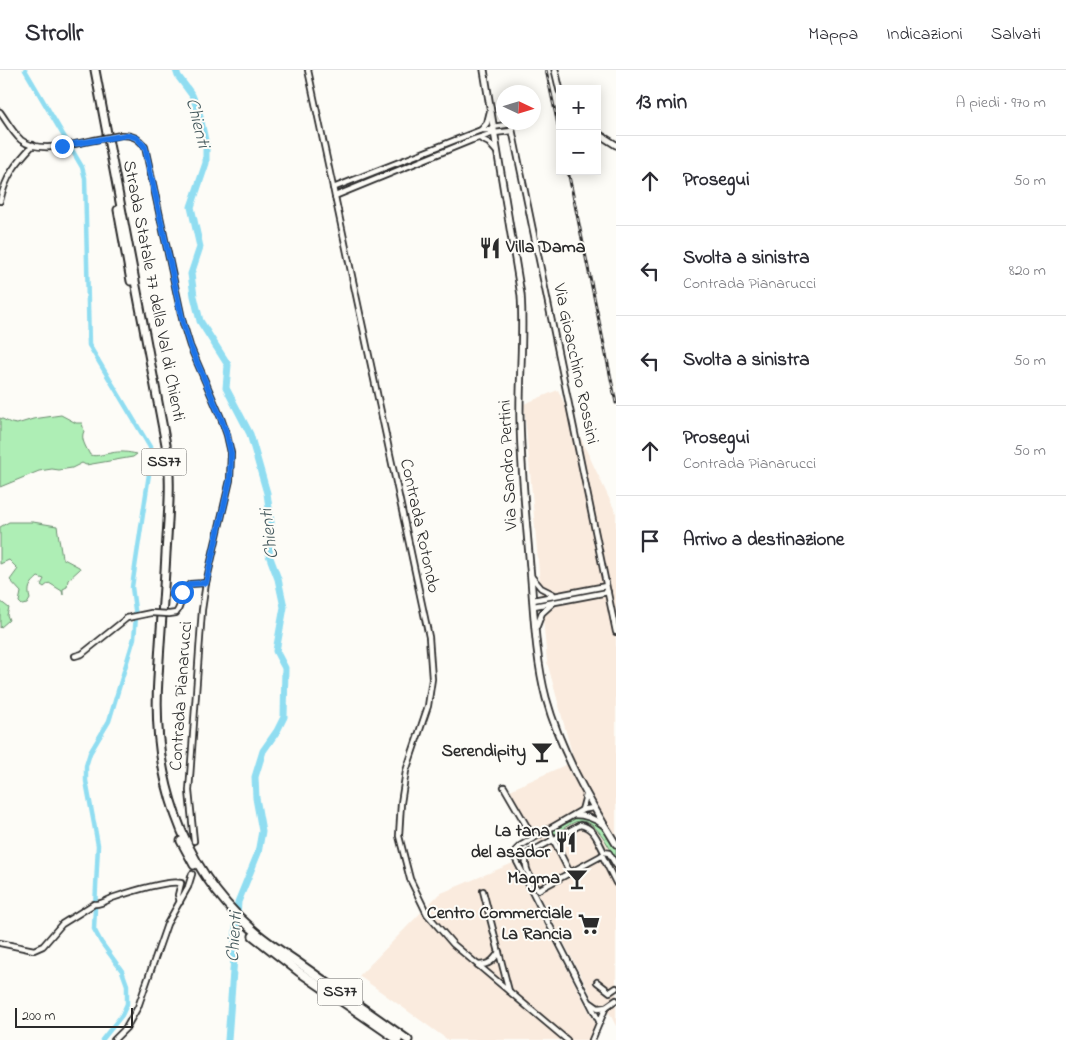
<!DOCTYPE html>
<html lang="it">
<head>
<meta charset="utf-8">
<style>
	body { margin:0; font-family:"Indie Flower",sans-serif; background:#f2f2f3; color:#2b2b33 }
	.controls { position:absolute; right:15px; top:15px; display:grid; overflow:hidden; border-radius:0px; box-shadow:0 2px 12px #0003 }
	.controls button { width:45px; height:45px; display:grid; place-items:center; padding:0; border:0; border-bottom:1px solid #e1e1e2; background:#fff; color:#2b2b33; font:25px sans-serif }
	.compass { position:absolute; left:496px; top:15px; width:45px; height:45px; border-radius:50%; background:#fff; box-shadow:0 2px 12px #0003; rotate:94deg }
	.scale { position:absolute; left:15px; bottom:12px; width:118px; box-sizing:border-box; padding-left:5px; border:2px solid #2b2b2b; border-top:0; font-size:14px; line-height:18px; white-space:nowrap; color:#2b2b2b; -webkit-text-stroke:4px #fdfcf7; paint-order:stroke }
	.stop { position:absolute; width:15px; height:15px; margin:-11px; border:4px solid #1a73e8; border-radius:50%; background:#fff }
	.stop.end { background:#1a73e8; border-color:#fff; box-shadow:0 1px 5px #0008 }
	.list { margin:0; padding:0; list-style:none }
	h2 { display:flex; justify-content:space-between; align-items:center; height:65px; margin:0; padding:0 20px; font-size:21px }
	h2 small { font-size:16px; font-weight:400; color:#7c7c81 }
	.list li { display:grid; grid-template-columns:32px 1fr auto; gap:15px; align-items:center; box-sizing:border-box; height:90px; padding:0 20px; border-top:1px solid #e1e1e2 }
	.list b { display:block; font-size:19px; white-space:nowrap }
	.list p { margin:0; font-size:16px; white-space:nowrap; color:#7c7c81 }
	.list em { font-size:16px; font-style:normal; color:#7c7c81 }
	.icon { flex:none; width:28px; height:28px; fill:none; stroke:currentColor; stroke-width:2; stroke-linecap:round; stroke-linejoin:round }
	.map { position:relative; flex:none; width:616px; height:970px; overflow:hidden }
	header { display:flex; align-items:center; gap:30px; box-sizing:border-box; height:70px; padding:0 25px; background:#fff; border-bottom:1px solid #e1e1e2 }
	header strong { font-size:24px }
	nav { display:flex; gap:28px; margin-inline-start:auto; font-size:18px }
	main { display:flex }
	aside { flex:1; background:#fff }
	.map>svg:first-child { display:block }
	.built { fill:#faebde }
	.green { fill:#aeeeb5; stroke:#6c8c70 }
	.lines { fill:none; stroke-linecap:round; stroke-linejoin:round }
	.canal { stroke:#90ddf1; stroke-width:4.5 }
	.river { stroke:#90ddf1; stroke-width:7 }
	.minor-casing { stroke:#2b2b2b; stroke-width:8 }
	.major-casing { stroke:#2b2b2b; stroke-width:9 }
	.highway-casing { stroke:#2b2b2b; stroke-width:11 }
	.minor { stroke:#fdfcf7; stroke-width:4.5 }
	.major { stroke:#fdfcf7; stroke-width:5.5 }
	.highway { stroke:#fdfcf7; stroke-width:7 }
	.rail-casing { stroke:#2b2b2b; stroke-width:3 }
	.rail { stroke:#fdfcf7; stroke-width:1; stroke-dasharray:4; stroke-linecap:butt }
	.minor-bridge-casing { stroke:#2b2b2b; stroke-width:8; stroke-linecap:butt }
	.minor-bridge { stroke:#fdfcf7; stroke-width:4.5 }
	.route { stroke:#1a73e8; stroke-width:6 }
	.labels { text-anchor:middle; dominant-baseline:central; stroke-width:4; stroke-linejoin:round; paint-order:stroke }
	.shield { fill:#fdfcf7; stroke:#6a6a68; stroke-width:1 }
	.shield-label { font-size:16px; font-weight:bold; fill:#2b2b2b }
	.poi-label { font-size:18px; font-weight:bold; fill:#2b2b2b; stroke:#fdfcf7; text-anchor:end }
	.street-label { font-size:18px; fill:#2b2b2b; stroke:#fdfcf7 }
	.water-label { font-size:19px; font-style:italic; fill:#44585c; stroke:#fdfcf7 }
</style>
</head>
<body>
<header>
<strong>Strollr</strong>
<nav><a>Mappa</a><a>Indicazioni</a><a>Salvati</a></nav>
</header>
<main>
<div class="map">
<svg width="616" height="970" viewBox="0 0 616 970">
	<rect width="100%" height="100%" fill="#fdfcf7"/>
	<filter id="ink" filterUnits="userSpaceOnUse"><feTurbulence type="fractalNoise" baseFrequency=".02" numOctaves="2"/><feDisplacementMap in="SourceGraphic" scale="10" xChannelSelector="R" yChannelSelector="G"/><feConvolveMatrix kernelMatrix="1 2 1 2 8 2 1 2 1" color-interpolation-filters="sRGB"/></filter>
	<g filter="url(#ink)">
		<g class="built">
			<path d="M558,320L616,443V956L610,944L593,929L519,786L539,773L510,720L574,691L547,592L524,334Z"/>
			<path d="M513,793L595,953L596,970H448L359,906L439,824Z"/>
		</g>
		<g class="green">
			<path d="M61,345L76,353H82L84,361C80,369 86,377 90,385C97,387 103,384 111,383C120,381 128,382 137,384L133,387L86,395L82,393L72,398L59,400L52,399L39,401L0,417V348L11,353L17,354L33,349Z"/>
			<path d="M9,452H33L57,456L62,488L79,497L80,499L68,510L67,517L63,519V525L62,521L49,513L44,517L41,515L44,509L38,507C30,514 27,518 30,529L27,534L22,535L19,532L21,522L10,510L18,499L9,490L0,494V457Z"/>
			<path d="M0,531L9,538L7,545L9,550L0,558Z"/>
			<path d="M580,747L592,750L607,764L616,778V790C609,777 595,745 575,752C568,755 561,760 555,764L553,761L575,749Z"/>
		</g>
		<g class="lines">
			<path class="canal" d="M25,0L82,97L85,108L89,275L150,377L152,384L132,517L136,547L134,568L109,651L90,683L86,696V711L98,775L94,859L101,872L122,901L127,915V934L122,945L102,970"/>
			<path class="river" d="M176,0L178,6L192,25L199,42L206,75V93L191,137L200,177L191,204L194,226L200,251L228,295L226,318L250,364L267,423L271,453L269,485L278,509L284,537L276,581L285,598L284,647L277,661L263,681L255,707L256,728L262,761L258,783L238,832L228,970"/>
			<g class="minor-casing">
				<g id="minor">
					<path d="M308,0L429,567L432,609L428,636L406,701L401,733L399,766L410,809L427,844L453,874L567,970"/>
					<path d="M0,42C6,50 13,63 21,70C38,84 74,74 94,70"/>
					<path d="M493,57L511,54L616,562"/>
					<path d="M481,60L487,53L490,41"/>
					<path d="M121,65C132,65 139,68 145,77L183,253L190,276L221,348L227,365L231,383L230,410L206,513L202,540L189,721L194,771"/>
					<path d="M481,69L489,73L497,82"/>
					<path d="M333,118L481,60H493"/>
					<path d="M335,126L472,70L494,63L512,61"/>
					<path d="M0,131C6,106 15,94 33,75"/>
					<path d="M531,506L541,518L553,524"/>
					<path d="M533,530L606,516"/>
					<path d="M534,536L608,522"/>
					<path d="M169,544L176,543C183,534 180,522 190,514L206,513"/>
					<path d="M537,556L542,543L553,533"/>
					<path d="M75,586L82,584L127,548L151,543"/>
					<path d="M504,717L533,767"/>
					<path d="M586,725L582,740L520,776L516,780L515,788L599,951"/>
					<path d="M582,740L593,738"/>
					<path d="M574,745C586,745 594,748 603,755"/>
					<path d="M548,759L570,803"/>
					<path d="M602,785L616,813"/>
					<path d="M601,786L538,820C532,809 520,795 529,783L580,755C594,757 598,771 604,782L609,783L616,795"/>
					<path d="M483,821L509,921"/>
					<path d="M0,873L34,880L43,876L62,854L94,834C100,835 106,831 112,828C127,823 167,810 181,813L178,825L180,832"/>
					<path d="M478,895C489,895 493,891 499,882"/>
					<path d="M597,912L610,922L616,918"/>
					<path d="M591,933L598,938L606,937"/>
					<path d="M114,970L126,958L138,937L167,854L188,817L192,804"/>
					<path d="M592,970L606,937L616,930"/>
				</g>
			</g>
			<g class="major-casing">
				<g id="major">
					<path d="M484,0L521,225C524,266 519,308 520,350C521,399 526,448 530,497C534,540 535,586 546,628C560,679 588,729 616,774"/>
					<path d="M555,0L560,21"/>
					<path d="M597,63L616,75"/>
				</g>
			</g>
			<g class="highway-casing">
				<g id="highway">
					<path d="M95,0L168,385C171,418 168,450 166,483C164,525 160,566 158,608C152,701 179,795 251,858C267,873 285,883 303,896C338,921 373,945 408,970"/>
					<path d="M118,140L131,211"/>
					<path d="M181,771L194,795"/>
					<path d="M253,866L298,901L398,970"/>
				</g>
			</g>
			<use href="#minor" class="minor"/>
			<use href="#major" class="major"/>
			<use href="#highway" class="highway"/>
			<g class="rail-casing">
				<g id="rail">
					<path d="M546,0L560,64"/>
					<path d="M568,101L616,333"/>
				</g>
			</g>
			<use href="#rail" class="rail"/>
			<g class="minor-bridge-casing">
				<g id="minor-bridge">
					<path d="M94,70L121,65"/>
					<path d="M151,543L169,544"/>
				</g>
			</g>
			<use href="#minor-bridge" class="minor-bridge"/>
		</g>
	</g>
	<g class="lines" filter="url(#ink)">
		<path class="route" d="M62,76L127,65L137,68L145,77L183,253L190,276L221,348L227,365L231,383L230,410L206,513L190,514L182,522"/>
	</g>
	<defs>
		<g id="restaurant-bare" transform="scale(1.725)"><path d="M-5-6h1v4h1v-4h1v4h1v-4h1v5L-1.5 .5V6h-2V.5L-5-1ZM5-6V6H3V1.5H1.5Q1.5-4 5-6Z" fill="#2b2b2b" stroke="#fdfcf7" stroke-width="2.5" paint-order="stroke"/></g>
		<g id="bar-bare" transform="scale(1.725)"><path d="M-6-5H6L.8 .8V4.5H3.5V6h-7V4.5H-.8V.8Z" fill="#2b2b2b" stroke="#fdfcf7" stroke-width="2.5" paint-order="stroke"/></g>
		<g id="supermarket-bare" transform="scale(1.725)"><path d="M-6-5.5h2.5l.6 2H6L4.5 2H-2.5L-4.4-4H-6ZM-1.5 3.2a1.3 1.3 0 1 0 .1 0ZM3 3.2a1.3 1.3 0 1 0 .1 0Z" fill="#2b2b2b" stroke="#fdfcf7" stroke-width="2.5" paint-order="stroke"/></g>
	</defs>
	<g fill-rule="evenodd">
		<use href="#restaurant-bare" x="490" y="178"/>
		<use href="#bar-bare" x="542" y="682"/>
		<use href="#restaurant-bare" x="566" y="772"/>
		<use href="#bar-bare" x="577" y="809"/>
		<use href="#supermarket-bare" x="589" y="854"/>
	</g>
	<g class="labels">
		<g class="shield">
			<rect x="141.5" y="378.5" width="45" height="27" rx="4"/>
			<rect x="317.5" y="908.5" width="45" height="27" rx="4"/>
		</g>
		<g class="shield-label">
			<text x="164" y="392">SS77</text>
			<text x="340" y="922">SS77</text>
		</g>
		<g class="poi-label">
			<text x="506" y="178" text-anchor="start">Villa Dama</text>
			<text x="526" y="682">Serendipity</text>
			<text x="550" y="762">La tana<tspan x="550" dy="21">del asador</tspan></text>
			<text x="560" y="809">Magma</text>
			<text x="572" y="844">Centro Commerciale<tspan x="572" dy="21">La Rancia</tspan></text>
		</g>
		<g class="street-label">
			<text transform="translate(153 221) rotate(79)">Strada Statale 77 della Val di Chienti</text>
			<text transform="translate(575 294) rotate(78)">Via Gioacchino Rossini</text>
			<text transform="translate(509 395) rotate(-93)">Via Sandro Pertini</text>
			<text transform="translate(419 456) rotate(78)">Contrada Rotondo</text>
			<text transform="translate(182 626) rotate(-86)">Contrada Pianarucci</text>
		</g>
		<g class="water-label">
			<text transform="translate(197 53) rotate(76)">Chienti</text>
			<text transform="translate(270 464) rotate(-97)">Chienti</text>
			<text transform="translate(235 867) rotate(-86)">Chienti</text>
		</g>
	</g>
</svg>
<div class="controls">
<button>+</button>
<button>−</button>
</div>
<svg class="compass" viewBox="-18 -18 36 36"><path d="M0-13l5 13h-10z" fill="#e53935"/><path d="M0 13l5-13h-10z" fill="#7c7c81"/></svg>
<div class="scale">200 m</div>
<div class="stop" style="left:182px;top:522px"></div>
<div class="stop end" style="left:62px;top:76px"></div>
</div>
<aside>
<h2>13 min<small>A piedi · 970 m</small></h2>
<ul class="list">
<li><svg class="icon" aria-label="ahead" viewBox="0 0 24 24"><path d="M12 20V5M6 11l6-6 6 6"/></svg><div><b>Prosegui</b></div><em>50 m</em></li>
<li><svg class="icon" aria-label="left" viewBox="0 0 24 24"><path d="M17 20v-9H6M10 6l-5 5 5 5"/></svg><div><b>Svolta a sinistra</b><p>Contrada Pianarucci</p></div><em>820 m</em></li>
<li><svg class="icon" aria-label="left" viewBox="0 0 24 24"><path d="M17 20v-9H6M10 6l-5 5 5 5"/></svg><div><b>Svolta a sinistra</b></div><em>50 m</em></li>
<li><svg class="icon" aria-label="ahead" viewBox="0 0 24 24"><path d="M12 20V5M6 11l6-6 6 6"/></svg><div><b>Prosegui</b><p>Contrada Pianarucci</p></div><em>50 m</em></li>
<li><svg class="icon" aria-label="arrive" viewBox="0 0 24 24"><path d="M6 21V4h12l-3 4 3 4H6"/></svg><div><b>Arrivo a destinazione</b></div></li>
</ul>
</aside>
</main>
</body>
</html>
